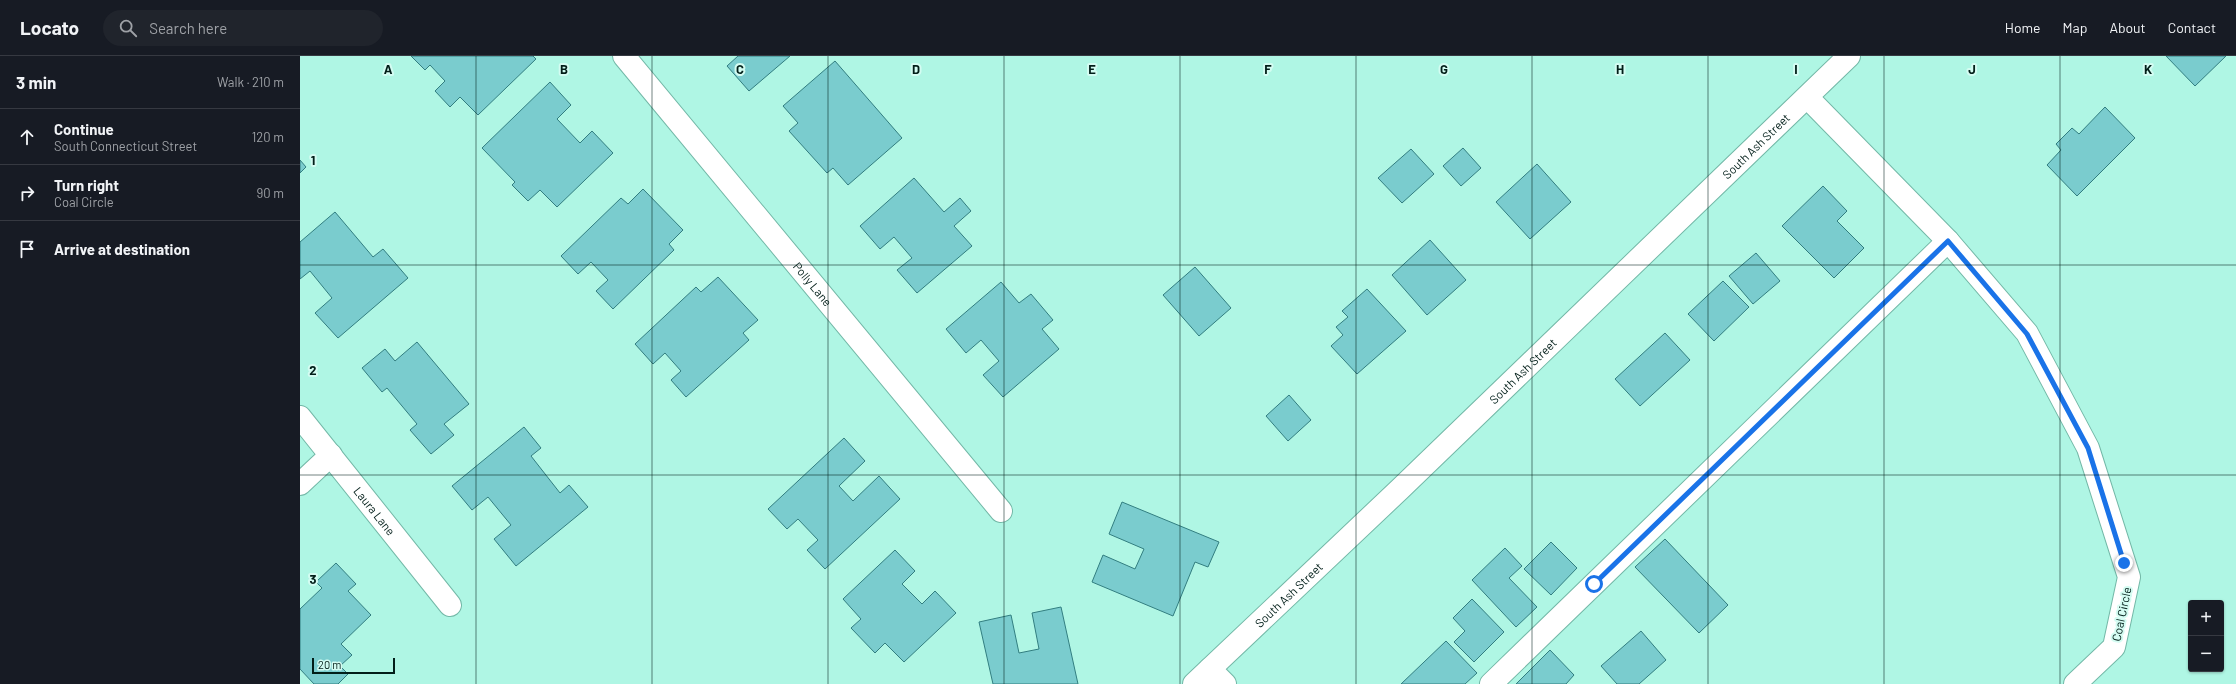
<!DOCTYPE html>
<html lang="en">
<head>
<meta charset="utf-8">
<style>
	body { margin:0; font-family:Barlow,sans-serif; background:#20242c; color:#f1f3f6 }
	.controls { position:absolute; right:12px; bottom:12px; display:grid; overflow:hidden; border-radius:4px; box-shadow:0 1px 3px #0004 }
	.controls button { width:36px; height:36px; display:grid; place-items:center; padding:0; border:0; border-bottom:1px solid #363941; background:#171b24; color:#f1f3f6; font:20px sans-serif }
	.scale { position:absolute; left:12px; bottom:10px; width:83px; box-sizing:border-box; padding-left:4px; border:2px solid #021e19; border-top:0; font-size:11px; line-height:14px; white-space:nowrap; color:#021e19; -webkit-text-stroke:3px #d4fcf2; paint-order:stroke }
	.stop { position:absolute; width:12px; height:12px; margin:-9px; border:3px solid #1a73e8; border-radius:50%; background:#fff }
	.stop.end { background:#1a73e8; border-color:#fff; box-shadow:0 1px 4px #0008 }
	.list { margin:0; padding:0; list-style:none }
	h2 { display:flex; justify-content:space-between; align-items:center; height:52px; margin:0; padding:0 16px; font-size:17px }
	h2 small { font-size:13px; font-weight:400; color:#9ea1a6 }
	.list li { display:grid; grid-template-columns:26px 1fr auto; gap:12px; align-items:center; box-sizing:border-box; height:56px; padding:0 16px; border-top:1px solid #363941 }
	.list b { display:block; font-size:15px; white-space:nowrap }
	.list p { margin:0; font-size:13px; white-space:nowrap; color:#9ea1a6 }
	.list em { font-size:13px; font-style:normal; color:#9ea1a6 }
	.icon { flex:none; width:22px; height:22px; fill:none; stroke:currentColor; stroke-width:2; stroke-linecap:round; stroke-linejoin:round }
	.map { position:relative; flex:none; width:1936px; height:628px; overflow:hidden }
	header { display:flex; align-items:center; gap:24px; box-sizing:border-box; height:56px; padding:0 20px; background:#171b24; border-bottom:1px solid #363941 }
	header strong { font-size:19px }
	nav { display:flex; gap:22px; margin-inline-start:auto; font-size:14px }
	.search { width:280px; height:36px; background:#20242c; display:flex; align-items:center; gap:10px; box-sizing:border-box; padding:0 14px; border-radius:22px; color:#9ea1a6; font-size:15px }
	main { display:flex }
	aside { flex:1; background:#171b24 }
	.map>svg:first-child { display:block }
	.building { fill:#7accce; stroke:#327e80 }
	.lines { fill:none; stroke-linecap:round; stroke-linejoin:round }
	.minor-casing { stroke:#73b8a7; stroke-width:24 }
	.minor { stroke:#fff; stroke-width:22 }
	.route { stroke:#1a73e8; stroke-width:5 }
	.grid { fill:none; stroke:#021e19; stroke-width:1; stroke-opacity:0.55 }
	.labels { text-anchor:middle; dominant-baseline:central; stroke-width:4; stroke-linejoin:round; paint-order:stroke }
	.street-label { font-size:12px; fill:#021e19; stroke:#d4fcf2 }
	.grid-label { font-size:13px; text-anchor:middle; font-weight:bold; fill:#021e19; stroke:#d4fcf2; stroke-width:4; stroke-linejoin:round; paint-order:stroke }
</style>
</head>
<body>
<header>
<strong>Locato</strong>
<div class="search"><svg class="icon" aria-label="search" viewBox="0 0 24 24"><circle cx="10" cy="10" r="6"/><path d="M15 15l6 6"/></svg>Search here</div>
<nav><a>Home</a><a>Map</a><a>About</a><a>Contact</a></nav>
</header>
<main>
<aside>
<h2>3 min<small>Walk · 210 m</small></h2>
<ul class="list">
<li><svg class="icon" aria-label="ahead" viewBox="0 0 24 24"><path d="M12 20V5M6 11l6-6 6 6"/></svg><div><b>Continue</b><p>South Connecticut Street</p></div><em>120 m</em></li>
<li><svg class="icon" aria-label="right" viewBox="0 0 24 24"><path d="M7 20v-9h11M14 6l5 5-5 5"/></svg><div><b>Turn right</b><p>Coal Circle</p></div><em>90 m</em></li>
<li><svg class="icon" aria-label="arrive" viewBox="0 0 24 24"><path d="M6 21V4h12l-3 4 3 4H6"/></svg><div><b>Arrive at destination</b></div></li>
</ul>
</aside>
<div class="map">
<svg width="1936" height="628" viewBox="0 0 1936 628">
	<rect width="100%" height="100%" fill="#aff6e4"/>
	<g class="building">
		<path d="M111,0H233L236,3L178,59L160,41L150,51L135,35L145,25L130,9L125,14Z"/>
		<path d="M438,0H490L449,35L427,10Z"/>
		<path d="M1866,0H1926L1895,30Z"/>
		<path d="M535,5L602,82L548,129L533,112L527,117L489,75L498,67L483,50Z"/>
		<path d="M250,26L271,49L257,63L280,87L292,75L313,97L257,151L240,134L228,145L212,129L215,126L182,92Z"/>
		<path d="M1805,51L1835,82L1777,140L1747,109L1761,94L1756,88L1772,72L1779,78Z"/>
		<path d="M1163,92L1181,112L1161,130L1143,110Z"/>
		<path d="M1111,93L1134,118L1102,147L1078,122Z"/>
		<path d="M0,104L6,111L0,117Z"/>
		<path d="M1237,108L1271,146L1230,183L1196,146Z"/>
		<path d="M614,122L644,156L660,142L671,155L654,170L672,190L617,237L597,214L612,202L594,181L580,193L560,170Z"/>
		<path d="M1523,130L1547,155L1537,165L1564,192L1534,222L1482,170Z"/>
		<path d="M343,133L383,174L369,188L374,194L313,253L296,235L308,224L291,206L278,218L261,200L321,142L328,148Z"/>
		<path d="M35,156L73,201L83,193L108,222L38,282L15,257L32,242L10,215L0,223V186Z"/>
		<path d="M1130,184L1166,224L1127,259L1092,219Z"/>
		<path d="M1456,197L1480,225L1453,248L1429,220Z"/>
		<path d="M895,211L931,252L899,280L863,239Z"/>
		<path d="M418,221L458,264L443,277L449,284L386,341L371,324L381,315L365,297L353,308L335,288L396,231L401,236Z"/>
		<path d="M1423,225L1449,251L1414,285L1388,258Z"/>
		<path d="M701,226L719,247L731,238L753,264L742,273L759,293L703,341L683,319L699,305L681,284L666,297L646,273Z"/>
		<path d="M1067,233L1106,275L1057,318L1031,290L1043,279L1036,271L1048,261L1042,255Z"/>
		<path d="M1365,277L1390,304L1340,350L1315,323Z"/>
		<path d="M117,286L169,348L144,368L154,379L131,398L110,374L117,368L87,332L82,336L62,312L85,293L95,305Z"/>
		<path d="M989,339L1011,364L988,385L966,360Z"/>
		<path d="M224,371L241,392L231,400L260,437L269,429L288,451L216,510L194,483L211,469L188,441L172,454L152,430Z"/>
		<path d="M544,382L565,405L539,430L553,445L579,420L600,443L525,513L507,494L518,484L498,463L487,473L468,453Z"/>
		<path d="M822,446L919,486L908,511L895,506L873,560L792,526L803,499L835,513L844,493L809,478Z"/>
		<path d="M1365,483L1428,549L1399,577L1335,511Z"/>
		<path d="M1251,486L1277,512L1251,539L1224,513Z"/>
		<path d="M1205,492L1222,510L1209,522L1237,551L1216,571L1172,524Z"/>
		<path d="M595,494L615,515L602,528L622,548L635,535L656,557L604,606L585,587L575,597L551,572L561,563L543,543Z"/>
		<path d="M36,507L56,528L48,535L71,559L41,588L52,599L40,610L48,618L38,628H14L0,613V553L22,532L16,526Z"/>
		<path d="M1172,543L1204,576L1174,606L1154,586L1165,575L1153,562Z"/>
		<path d="M761,551L778,628H693L679,566L711,559L719,597L739,593L732,557Z"/>
		<path d="M1341,575L1366,604L1339,628H1317L1301,610Z"/>
		<path d="M1146,585L1177,617L1165,628H1101Z"/>
		<path d="M1250,594L1274,619L1266,628H1216Z"/>
	</g>
	<g class="lines">
		<g class="minor-casing">
			<g id="minor">
				<path id="s1" d="M324,0L701,455"/>
				<path d="M1507,41L1648,185L1727,277L1788,392L1829,521L1814,591L1775,628"/>
				<path id="s2" d="M0,361L150,549"/>
				<path d="M0,428L31,399"/>
				<path d="M910,613L925,628"/>
				<path id="s3" d="M894,628L1100,433L1549,0"/>
				<path d="M1191,628L1648,185"/>
			</g>
		</g>
		<use href="#minor" class="minor"/>
	</g>
	<g class="lines">
		<path class="route" d="M1294,528L1648,185L1727,278L1788,392L1824,507"/>
	</g>
	<path class="grid" d="M176,0V628M352,0V628M528,0V628M704,0V628M880,0V628M1056,0V628M1232,0V628M1408,0V628M1584,0V628M1760,0V628M0,209H1936M0,419H1936"/>
	<g class="labels">
		<g class="street-label">
			<text stroke="none"><textPath href="#s3" startOffset="778">South Ash Street</textPath></text>
			<text stroke="none"><textPath href="#s1" startOffset="296">Polly Lane</textPath></text>
			<text stroke="none"><textPath href="#s3" startOffset="454">South Ash Street</textPath></text>
			<text stroke="none"><textPath href="#s2" startOffset="120">Laura Lane</textPath></text>
			<text stroke="none"><textPath href="#s3" startOffset="130">South Ash Street</textPath></text>
			<text transform="translate(1821 558) rotate(-78)">Coal Circle</text>
		</g>
	</g>
	<g class="grid-label">
		<text x="88" y="18">A</text>
		<text x="264" y="18">B</text>
		<text x="440" y="18">C</text>
		<text x="616" y="18">D</text>
		<text x="792" y="18">E</text>
		<text x="968" y="18">F</text>
		<text x="1144" y="18">G</text>
		<text x="1320" y="18">H</text>
		<text x="1496" y="18">I</text>
		<text x="1672" y="18">J</text>
		<text x="1848" y="18">K</text>
		<text x="13" y="109">1</text>
		<text x="13" y="319">2</text>
		<text x="13" y="528">3</text>
	</g>
</svg>
<div class="controls">
<button>+</button>
<button>−</button>
</div>
<div class="scale">20 m</div>
<div class="stop" style="left:1294px;top:528px"></div>
<div class="stop end" style="left:1824px;top:507px"></div>
</div>
</main>
</body>
</html>
